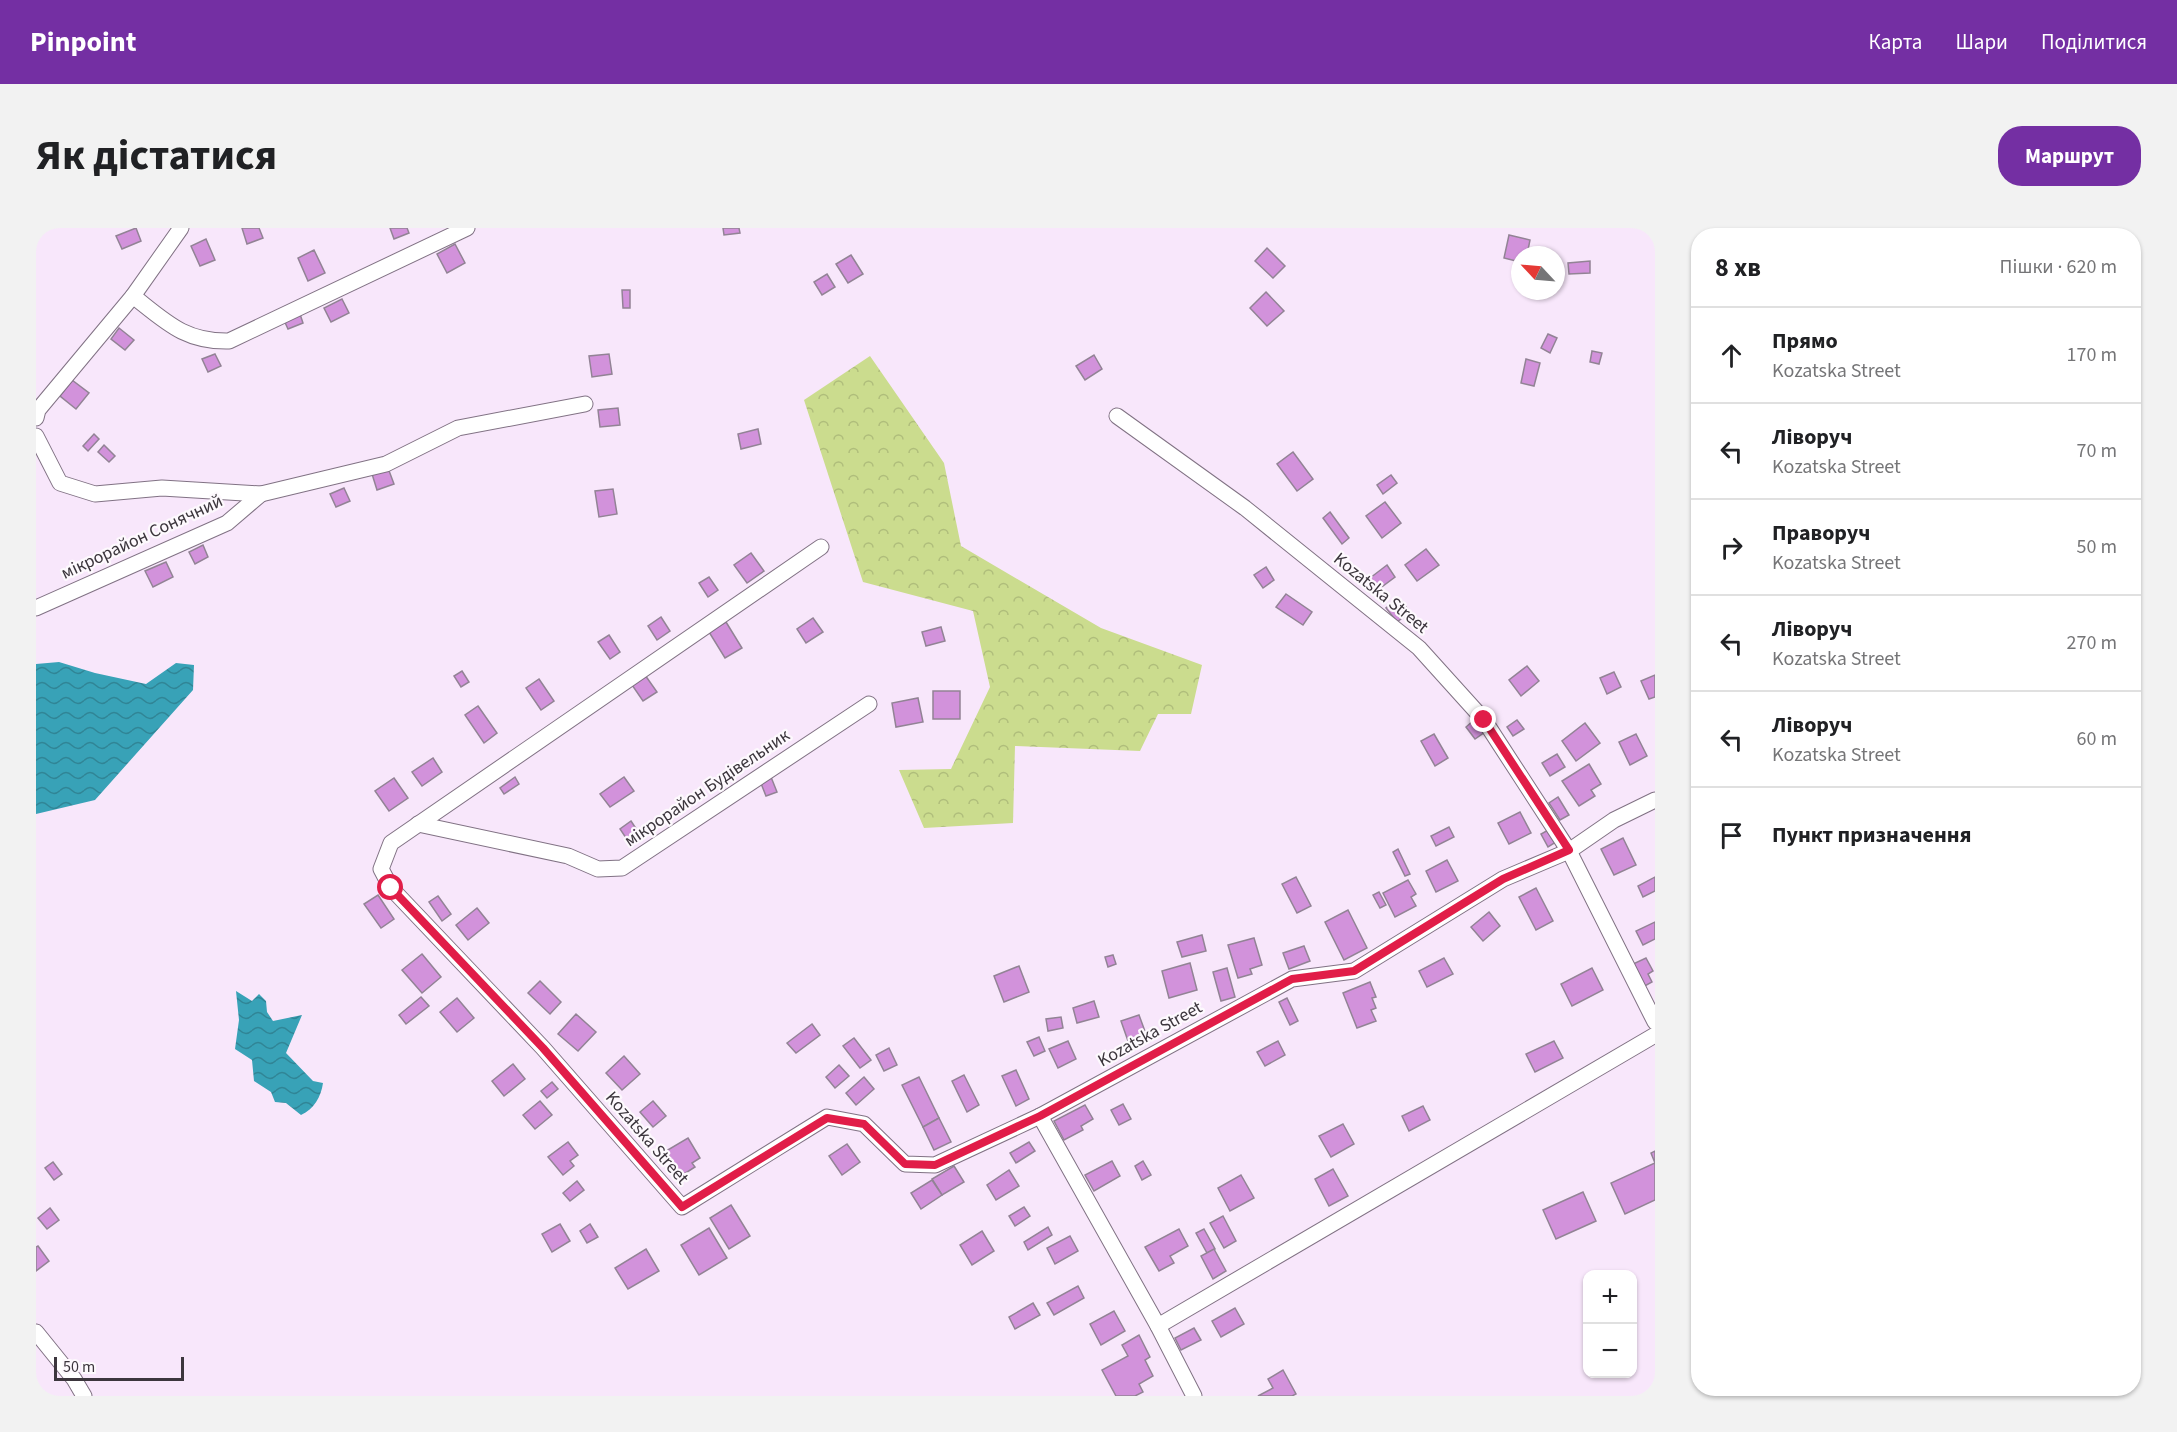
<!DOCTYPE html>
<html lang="uk">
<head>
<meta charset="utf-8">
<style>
	body { margin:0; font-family:"Source Sans 3",sans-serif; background:#f2f2f2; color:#202124 }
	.controls { position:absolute; right:18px; bottom:18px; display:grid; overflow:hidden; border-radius:12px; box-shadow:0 2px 4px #0004 }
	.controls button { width:54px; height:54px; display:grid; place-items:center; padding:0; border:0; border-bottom:2px solid #e0e0e0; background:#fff; color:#202124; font:30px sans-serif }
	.compass { position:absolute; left:1475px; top:18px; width:54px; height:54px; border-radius:50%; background:#fff; box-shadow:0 2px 4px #0004; rotate:296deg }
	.scale { position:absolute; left:18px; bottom:15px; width:130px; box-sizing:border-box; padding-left:6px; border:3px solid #3c363d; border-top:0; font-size:16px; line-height:21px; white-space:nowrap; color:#3c363d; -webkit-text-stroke:4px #fdf9fd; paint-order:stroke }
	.stop { position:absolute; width:18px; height:18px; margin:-14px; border:4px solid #e11d48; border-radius:50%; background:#fff }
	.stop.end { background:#e11d48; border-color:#fff; box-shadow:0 2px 6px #0008 }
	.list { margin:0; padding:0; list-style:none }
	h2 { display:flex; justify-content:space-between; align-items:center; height:78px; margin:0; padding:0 24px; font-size:26px }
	h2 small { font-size:20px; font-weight:400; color:#757577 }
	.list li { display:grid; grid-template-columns:39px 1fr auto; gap:18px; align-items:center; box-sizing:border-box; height:96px; padding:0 24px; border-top:2px solid #e0e0e0 }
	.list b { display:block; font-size:22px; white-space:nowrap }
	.list p { margin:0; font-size:20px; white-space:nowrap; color:#757577 }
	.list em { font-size:20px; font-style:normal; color:#757577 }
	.icon { flex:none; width:33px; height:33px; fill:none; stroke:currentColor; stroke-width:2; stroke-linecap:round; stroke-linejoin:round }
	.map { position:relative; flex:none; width:1619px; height:1168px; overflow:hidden; border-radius:24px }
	header { display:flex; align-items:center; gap:36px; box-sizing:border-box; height:84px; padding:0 30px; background:#742fa3; color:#fff }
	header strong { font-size:28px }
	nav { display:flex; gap:33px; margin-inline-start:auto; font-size:21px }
	.intro { display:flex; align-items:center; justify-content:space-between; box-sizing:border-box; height:144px; padding:0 36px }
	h1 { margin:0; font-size:42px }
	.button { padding:15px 27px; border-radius:24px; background:#742fa3; color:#fff; font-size:21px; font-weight:700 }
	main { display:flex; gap:36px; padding:0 36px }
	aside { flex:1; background:#fff; border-radius:24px; box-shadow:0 2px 4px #0004 }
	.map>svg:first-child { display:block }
	.forest { fill:url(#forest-crowns) }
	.water { fill:url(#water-waves) }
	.building { fill:#d292db; stroke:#928395; stroke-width:1.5 }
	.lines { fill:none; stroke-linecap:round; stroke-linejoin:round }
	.street-casing { stroke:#817284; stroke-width:17 }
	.street { stroke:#fff; stroke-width:15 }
	.route { stroke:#e11d48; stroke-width:8 }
	.labels { text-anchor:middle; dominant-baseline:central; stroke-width:4.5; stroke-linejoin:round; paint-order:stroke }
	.street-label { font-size:18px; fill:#3c363d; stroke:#fdf9fd }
</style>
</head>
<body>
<header>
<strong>Pinpoint</strong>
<nav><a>Карта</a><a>Шари</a><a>Поділитися</a></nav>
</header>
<div class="intro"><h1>Як дістатися</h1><a class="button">Маршрут</a></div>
<main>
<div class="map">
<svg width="1619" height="1168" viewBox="0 0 1619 1168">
	<defs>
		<pattern id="forest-crowns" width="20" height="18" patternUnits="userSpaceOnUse" patternTransform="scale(1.5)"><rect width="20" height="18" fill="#cbdc8e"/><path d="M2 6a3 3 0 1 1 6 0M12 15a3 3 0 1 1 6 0" fill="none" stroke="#afbd7b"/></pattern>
		<pattern id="water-waves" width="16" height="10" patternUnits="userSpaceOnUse" patternTransform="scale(1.5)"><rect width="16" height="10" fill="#38a2b7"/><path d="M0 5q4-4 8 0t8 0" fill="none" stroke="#308596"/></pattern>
	</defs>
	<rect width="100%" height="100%" fill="#f8e7fb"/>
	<path class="forest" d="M834,128L908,235L925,318L1065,400L1166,437L1155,486H1122L1104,523L979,518L977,595L888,600L863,542L915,541L954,459L937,383L827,354L768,172Z"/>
	<g class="water">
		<path d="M23,434L59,445L110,456L140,435L158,437L157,462L59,572L0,586V436Z"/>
		<path d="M200,763L216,773L223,766L230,773L231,784L237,793L266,787L250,825L277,853L287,855C285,869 278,881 265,887L250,875L239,874L235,864L218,853L216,832L199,821L203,792Z"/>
	</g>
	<g class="building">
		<path d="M100,0L105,13L86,21L80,8Z"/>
		<path d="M206,0H223L227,10L211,16Z"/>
		<path d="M354,0H371L373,5L358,11Z"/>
		<path d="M687,0H703L704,5L688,7Z"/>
		<path d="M1473,7L1494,12L1491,27H1484V34L1468,30Z"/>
		<path d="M170,11L179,32L164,38L155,18Z"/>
		<path d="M419,16L429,35L411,45L401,26Z"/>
		<path d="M1231,20L1249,38L1237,50L1219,33Z"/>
		<path d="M278,22L289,45L272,53L262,30Z"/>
		<path d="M815,27L827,46L812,55L800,36Z"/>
		<path d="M1554,33V45L1533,46L1532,35Z"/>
		<path d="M791,46L799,59L786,67L778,54Z"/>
		<path d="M586,62H594V80H587Z"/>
		<path d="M1230,64L1248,83L1231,98L1214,80Z"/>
		<path d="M306,71L313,85L295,94L288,80Z"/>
		<path d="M263,83L267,95L252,101L247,90Z"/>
		<path d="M83,100L98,112L89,122L75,111Z"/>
		<path d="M1512,106L1521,110L1514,125L1505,120Z"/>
		<path d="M1556,123L1566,125L1563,136L1554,134Z"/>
		<path d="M179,126L185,138L172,144L166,131Z"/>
		<path d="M573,126L576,146L556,149L553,128Z"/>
		<path d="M1058,127L1066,141L1049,152L1040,138Z"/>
		<path d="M1490,131L1504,135L1498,158L1485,155Z"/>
		<path d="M36,152L53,165L40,181L24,168Z"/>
		<path d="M582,180L584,197L564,199L562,182Z"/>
		<path d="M722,201L725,216L705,221L702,206Z"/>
		<path d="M58,206L63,211L52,223L47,218Z"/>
		<path d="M68,217L79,228L73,234L62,224Z"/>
		<path d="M1257,224L1277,251L1261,263L1241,236Z"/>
		<path d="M352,240L358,256L341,262L336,246Z"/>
		<path d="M1355,247L1361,255L1347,266L1341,257Z"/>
		<path d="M308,260L314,273L300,279L294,266Z"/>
		<path d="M577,261L581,286L563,289L559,263Z"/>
		<path d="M1349,274L1365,295L1346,310L1330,288Z"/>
		<path d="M1294,284L1313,310L1306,316L1287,290Z"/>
		<path d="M167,317L172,329L159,336L153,324Z"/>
		<path d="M1390,321L1403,337L1381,353L1369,337Z"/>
		<path d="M715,325L728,343L711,355L698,337Z"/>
		<path d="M130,334L137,349L117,359L109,343Z"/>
		<path d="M1351,337L1359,349L1343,361L1334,350Z"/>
		<path d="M1230,339L1238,352L1227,360L1218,347Z"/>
		<path d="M673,349L682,362L672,369L663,355Z"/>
		<path d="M1250,366L1276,384L1267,397L1240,379Z"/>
		<path d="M1363,370L1374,384L1361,394L1350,380Z"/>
		<path d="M625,389L634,403L621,412L612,398Z"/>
		<path d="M777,390L787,404L770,415L761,401Z"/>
		<path d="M690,394L706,420L689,430L673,404Z"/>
		<path d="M905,399L909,413L890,418L886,404Z"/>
		<path d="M573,407L584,424L574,431L562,414Z"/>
		<path d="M1491,438L1503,453L1485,468L1473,452Z"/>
		<path d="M426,443L433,454L425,459L418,448Z"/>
		<path d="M1578,444L1585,459L1571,466L1564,450Z"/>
		<path d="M609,447L621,464L607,473L596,457Z"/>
		<path d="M1619,447V469L1613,471L1605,453Z"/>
		<path d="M503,451L518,473L505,482L490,460Z"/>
		<rect x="897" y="463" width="27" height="28"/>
		<path d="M882,470L887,494L860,499L856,475Z"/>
		<path d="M442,478L461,505L448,515L429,487Z"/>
		<path d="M1439,491L1449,504L1439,511L1430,499Z"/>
		<path d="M1481,492L1488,501L1477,508L1471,499Z"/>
		<path d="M1549,495L1564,515L1540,533L1526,513Z"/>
		<path d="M1398,506L1412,530L1399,538L1385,513Z"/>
		<path d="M1600,506L1611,528L1594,537L1583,514Z"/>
		<path d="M1521,526L1529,539L1514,548L1506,535Z"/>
		<path d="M397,530L406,544L386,558L376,544Z"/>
		<path d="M1553,536L1565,556L1555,562L1559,568L1543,578L1526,553Z"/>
		<path d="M479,549L483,556L468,566L464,560Z"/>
		<path d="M588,549L598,563L574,579L564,566Z"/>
		<path d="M735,549L741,564L730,568L724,553Z"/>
		<path d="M358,550L372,570L353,583L339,563Z"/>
		<path d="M1522,569L1533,587L1524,592L1513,575Z"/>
		<path d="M1484,584L1495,605L1473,616L1462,595Z"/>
		<path d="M595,593L603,605L592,613L584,601Z"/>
		<path d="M1413,599L1418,609L1400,618L1395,608Z"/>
		<path d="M1514,601L1520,614L1512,619L1505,606Z"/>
		<path d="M1587,610L1600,637L1578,647L1565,621Z"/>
		<path d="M1362,621L1374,646L1369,648L1357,624Z"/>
		<path d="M1411,632L1422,653L1400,664L1390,643Z"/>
		<path d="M1260,649L1275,678L1261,685L1246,656Z"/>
		<path d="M1619,649V663L1607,669L1602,658Z"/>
		<path d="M1372,652L1380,666L1375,669L1380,678L1359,689L1347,665Z"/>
		<path d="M1500,660L1517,693L1500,702L1483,669Z"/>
		<path d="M1343,664L1350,677L1344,680L1337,667Z"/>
		<path d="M342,667L358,691L345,700L328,676Z"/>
		<path d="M402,668L415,686L406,693L393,674Z"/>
		<path d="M441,680L453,695L432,712L420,697Z"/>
		<path d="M1312,682L1331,720L1308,732L1289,694Z"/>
		<path d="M1453,684L1464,698L1447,713L1435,699Z"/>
		<path d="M1619,694V711L1607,717L1600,703Z"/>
		<path d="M1166,707L1170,723L1146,729L1141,714Z"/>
		<path d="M1218,710L1226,737L1214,741L1216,746L1202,750L1192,717Z"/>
		<path d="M1268,718L1274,733L1253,741L1247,725Z"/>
		<path d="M386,726L405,749L386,765L366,742Z"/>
		<path d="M1077,727L1080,736L1072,739L1069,729Z"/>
		<path d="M1408,730L1417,746L1391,759L1383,743Z"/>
		<path d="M1610,730L1617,743L1612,746L1616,754L1607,759L1597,736Z"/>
		<path d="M1154,735L1161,762L1133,770L1126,743Z"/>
		<path d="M983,738L993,764L968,774L958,748Z"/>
		<path d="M1191,740L1199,769L1185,773L1177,744Z"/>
		<path d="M1556,740L1567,762L1536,778L1525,756Z"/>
		<path d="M504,753L525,774L514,786L492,765Z"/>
		<path d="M1334,754L1340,769L1336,770L1340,780L1335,782L1340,793L1321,800L1307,765Z"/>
		<path d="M385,769L393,778L370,796L363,787Z"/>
		<path d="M421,770L438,790L421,804L404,784Z"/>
		<path d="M1251,770L1262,793L1254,797L1243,774Z"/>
		<path d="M1058,773L1063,789L1041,795L1037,780Z"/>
		<path d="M540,786L560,804L542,823L522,806Z"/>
		<path d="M1103,787L1110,806L1092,813L1085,793Z"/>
		<path d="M1025,789L1027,800L1012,803L1010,791Z"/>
		<path d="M776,796L784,807L760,825L751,815Z"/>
		<path d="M1003,809L1009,823L998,828L991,814Z"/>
		<path d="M818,810L835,832L824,840L807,818Z"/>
		<path d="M1032,813L1040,831L1022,840L1013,821Z"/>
		<path d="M1242,813L1249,827L1229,838L1221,824Z"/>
		<path d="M1518,813L1527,830L1499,844L1490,826Z"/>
		<path d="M853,820L861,837L848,843L840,827Z"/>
		<path d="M588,828L604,846L586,862L570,845Z"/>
		<path d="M477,836L489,851L468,868L456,853Z"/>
		<path d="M803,837L813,848L799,860L790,849Z"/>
		<path d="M980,842L993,871L980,878L966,848Z"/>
		<path d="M928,847L943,877L931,884L916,853Z"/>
		<path d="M828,849L838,861L820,877L810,865Z"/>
		<path d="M883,849L903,890L887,899L866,857Z"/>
		<path d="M516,854L522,861L511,870L505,863Z"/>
		<path d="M504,873L516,887L499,901L487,887Z"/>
		<path d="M617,873L630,888L617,899L604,884Z"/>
		<path d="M1087,876L1095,891L1083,897L1075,882Z"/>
		<path d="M1049,877L1057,891L1045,898L1047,902L1028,912L1018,893Z"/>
		<path d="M1387,878L1394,892L1373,903L1366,888Z"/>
		<path d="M903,890L915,914L898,922L887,899Z"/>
		<path d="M1307,896L1318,916L1295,929L1283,908Z"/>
		<path d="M652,910L664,930L656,935L659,939L645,948L630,923Z"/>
		<path d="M532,914L542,927L534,933L538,938L527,947L512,929Z"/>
		<path d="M993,914L999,923L980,935L974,925Z"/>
		<path d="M811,916L824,934L806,947L793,928Z"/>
		<path d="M1619,923V972L1589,986L1575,955L1619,935L1615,925Z"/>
		<path d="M1076,933L1084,948L1058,963L1049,947Z"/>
		<path d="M1107,933L1115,947L1106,952L1099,938Z"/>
		<path d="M17,934L26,946L18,952L9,940Z"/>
		<path d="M918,938L928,954L906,967L896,951Z"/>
		<path d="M1297,941L1312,968L1293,978L1279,951Z"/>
		<path d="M973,942L983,958L960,972L951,957Z"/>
		<path d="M1205,947L1218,970L1194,983L1182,960Z"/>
		<path d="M896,952L906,967L885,981L875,965Z"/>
		<path d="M541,953L548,962L534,973L527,965Z"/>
		<path d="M1547,964L1560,993L1520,1011L1507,982Z"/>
		<path d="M695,977L714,1008L693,1021L674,990Z"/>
		<path d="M988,979L994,988L979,998L973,988Z"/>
		<path d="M14,980L23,992L11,1001L2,990Z"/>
		<path d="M1187,988L1200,1013L1188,1020L1174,995Z"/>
		<path d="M524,996L534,1013L516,1024L506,1006Z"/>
		<path d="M554,996L562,1009L551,1015L544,1003Z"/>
		<path d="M1012,999L1016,1007L992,1022L988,1014Z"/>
		<path d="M673,1000L691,1030L663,1047L645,1017Z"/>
		<path d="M1143,1001L1152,1018L1134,1028L1138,1035L1123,1043L1109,1019Z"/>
		<path d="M1168,1001L1179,1021L1171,1025L1160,1005Z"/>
		<path d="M946,1003L958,1023L936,1037L924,1017Z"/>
		<path d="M1034,1008L1042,1023L1019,1036L1011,1020Z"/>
		<path d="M2,1018L13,1033L0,1043V1019Z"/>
		<path d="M610,1021L623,1043L592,1061L579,1040Z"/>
		<path d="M1178,1021L1190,1043L1177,1051L1165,1028Z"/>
		<path d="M1042,1058L1048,1070L1018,1087L1011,1075Z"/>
		<path d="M997,1075L1004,1087L979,1101L973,1089Z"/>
		<path d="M1199,1080L1208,1096L1185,1109L1176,1093Z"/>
		<path d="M1078,1083L1089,1103L1065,1117L1054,1096Z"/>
		<path d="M1158,1100L1165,1112L1145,1122L1139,1110Z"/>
		<path d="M1103,1107L1114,1129L1109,1132L1117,1148L1103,1156L1107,1164L1099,1168H1080L1066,1142L1092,1128L1086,1117Z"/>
		<path d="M1247,1142L1260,1166L1256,1168H1222L1237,1160L1232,1151Z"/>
	</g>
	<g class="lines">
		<g class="street-casing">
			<g id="street">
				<path d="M97,68C130,94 149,114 193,113L431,0"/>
				<path d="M1081,188L1209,280L1383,420L1448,492L1533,623L1619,794"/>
				<path d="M0,190L2,182L97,68L145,0"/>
				<path d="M0,208L24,255L59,266L126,260L225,266L350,236L422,200L549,176"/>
				<path d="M785,319L355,615L345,641L355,660L507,820L646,979L791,889L828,896L869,936L899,937L1004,888L1256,751L1318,743L1467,651L1533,623L1578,592L1619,572"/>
				<path d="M0,380L191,295L225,266"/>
				<path d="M382,596L532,628L562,641L586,640L833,476"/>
				<path d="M1004,888L1122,1098L1158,1168"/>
				<path d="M1122,1098L1619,807"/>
				<path d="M0,1104L38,1151L48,1168"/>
			</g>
		</g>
		<use href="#street" class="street"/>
	</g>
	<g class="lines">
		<path class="route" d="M355,660L507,820L646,979L791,890L828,896L869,936L899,937L1004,888L1256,751L1318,743L1467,651L1533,622L1448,492"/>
	</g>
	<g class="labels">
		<g class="street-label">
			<text transform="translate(106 309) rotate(-25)">мікрорайон Сонячний</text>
			<text transform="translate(1345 365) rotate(39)">Kozatska Street</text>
			<text transform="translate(671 560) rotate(-34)">мікрорайон Будівельник</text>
			<text transform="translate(1114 806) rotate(-29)">Kozatska Street</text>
			<text transform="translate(611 910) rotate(49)">Kozatska Street</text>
		</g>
	</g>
</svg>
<div class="controls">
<button>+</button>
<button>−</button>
</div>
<svg class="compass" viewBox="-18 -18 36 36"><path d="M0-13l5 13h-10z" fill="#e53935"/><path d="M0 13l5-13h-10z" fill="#757577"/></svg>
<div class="scale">50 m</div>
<div class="stop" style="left:355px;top:660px"></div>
<div class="stop end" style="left:1448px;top:492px"></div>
</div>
<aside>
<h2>8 хв<small>Пішки · 620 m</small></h2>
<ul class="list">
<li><svg class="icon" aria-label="ahead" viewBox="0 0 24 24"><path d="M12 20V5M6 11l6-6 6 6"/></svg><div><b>Прямо</b><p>Kozatska Street</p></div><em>170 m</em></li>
<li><svg class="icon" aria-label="left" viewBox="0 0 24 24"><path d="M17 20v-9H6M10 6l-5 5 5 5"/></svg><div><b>Ліворуч</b><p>Kozatska Street</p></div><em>70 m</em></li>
<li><svg class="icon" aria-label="right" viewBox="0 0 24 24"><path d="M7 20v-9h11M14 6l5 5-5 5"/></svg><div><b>Праворуч</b><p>Kozatska Street</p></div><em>50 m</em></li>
<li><svg class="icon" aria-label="left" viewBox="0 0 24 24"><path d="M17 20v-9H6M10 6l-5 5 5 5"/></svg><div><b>Ліворуч</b><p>Kozatska Street</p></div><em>270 m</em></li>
<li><svg class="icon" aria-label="left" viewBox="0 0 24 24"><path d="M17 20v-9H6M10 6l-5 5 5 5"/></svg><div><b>Ліворуч</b><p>Kozatska Street</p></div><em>60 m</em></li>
<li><svg class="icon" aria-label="arrive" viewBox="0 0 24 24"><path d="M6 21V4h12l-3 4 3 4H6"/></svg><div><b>Пункт призначення</b></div></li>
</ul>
</aside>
</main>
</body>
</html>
